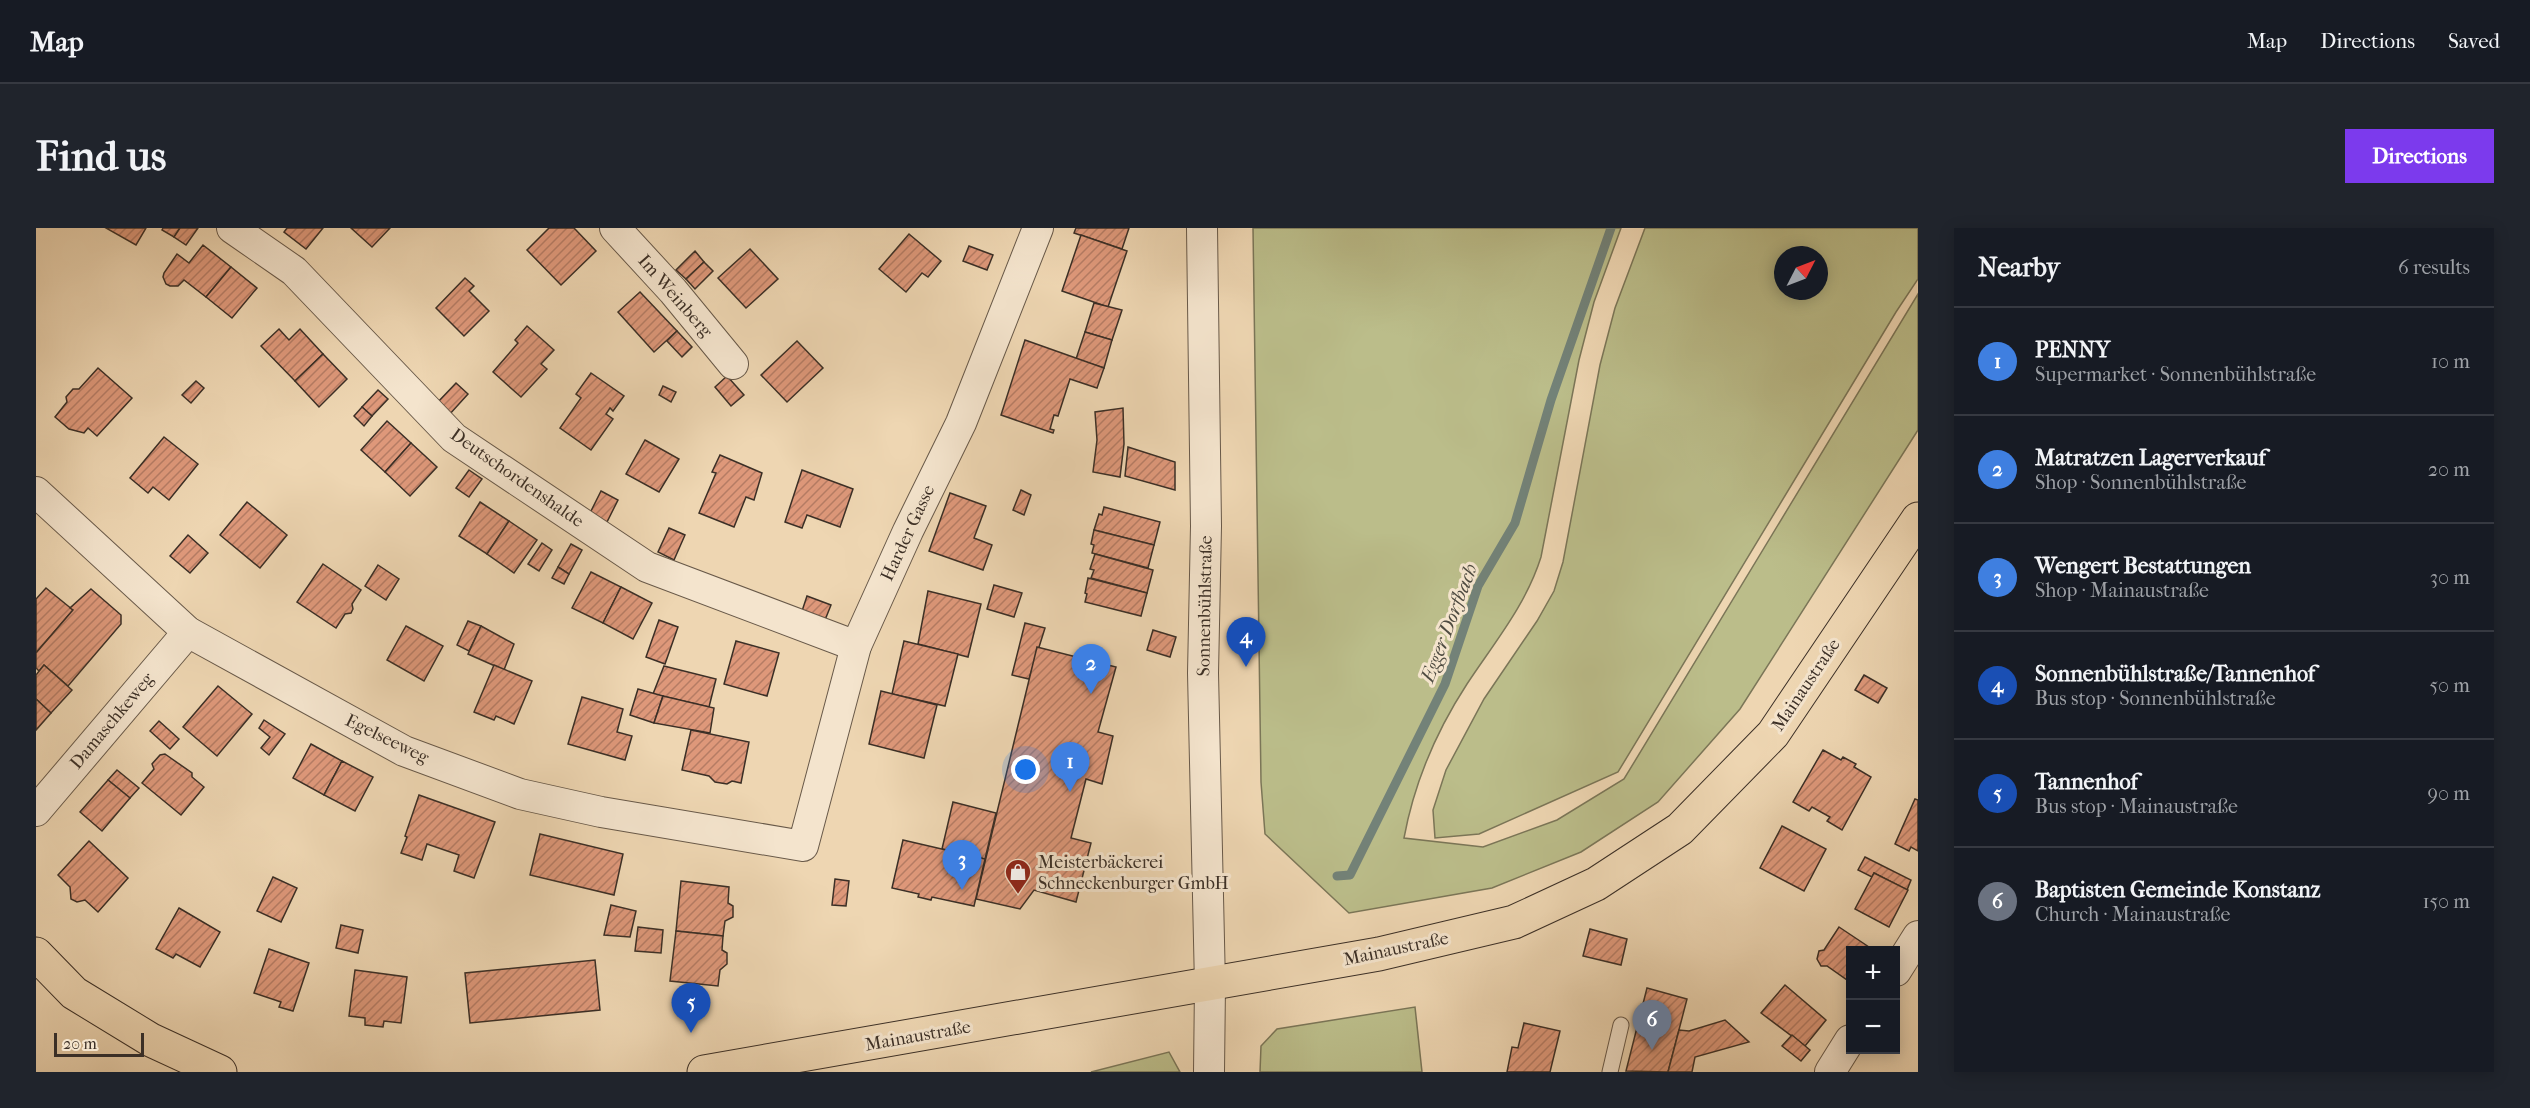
<!DOCTYPE html>
<html lang="en">
<head>
<meta charset="utf-8">
<style>
	body { margin:0; font-family:"IM FELL French Canon",serif; background:#20242c; color:#f1f3f6 }
	.controls { position:absolute; right:18px; bottom:18px; display:grid; overflow:hidden; border-radius:0px; box-shadow:0 3px 15px #0003 }
	.controls button { width:54px; height:54px; display:grid; place-items:center; padding:0; border:0; border-bottom:2px solid #363941; background:#171b24; color:#f1f3f6; font:30px sans-serif }
	.compass { position:absolute; left:1738px; top:18px; width:54px; height:54px; border-radius:50%; background:#171b24; box-shadow:0 3px 15px #0003; rotate:48deg }
	.scale { position:absolute; left:18px; bottom:15px; width:90px; box-sizing:border-box; padding-left:6px; border:3px solid #3b2f26; border-top:0; font-size:16px; line-height:21px; white-space:nowrap; color:#3b2f26; -webkit-text-stroke:4px #f4e4cd; paint-order:stroke }
	.you { position:absolute; left:990px; top:542px; width:21px; height:21px; margin:-15px; border:4px solid #fff; border-radius:50%; background:#1a73e8; box-shadow:0 0 0 9px #1a73e833 }
	.badge { display:grid; place-items:center; width:39px; height:39px; border-radius:50%; background:#7c3aed; color:#fff; font-size:20px; font-weight:700 }
	.pin { position:absolute; translate:-50% -50px; filter:drop-shadow(0 2px 3px #0008) }
	.pin::after { content:''; position:absolute; top:32px; width:21px; height:18px; background:inherit; clip-path:polygon(0 0,100% 0,50% 100%) }
	.list { margin:0; padding:0; list-style:none }
	h2 { display:flex; justify-content:space-between; align-items:center; height:78px; margin:0; padding:0 24px; font-size:26px }
	h2 small { font-size:20px; font-weight:400; color:#9ea1a6 }
	.list li { display:grid; grid-template-columns:39px 1fr auto; gap:18px; align-items:center; box-sizing:border-box; height:108px; padding:0 24px; border-top:2px solid #363941 }
	.list b { display:block; font-size:22px; white-space:nowrap }
	.list p { margin:0; font-size:20px; white-space:nowrap; color:#9ea1a6 }
	.list em { font-size:20px; font-style:normal; color:#9ea1a6 }
	.map { position:relative; flex:none; width:1882px; height:844px; overflow:hidden; border-radius:0px }
	header { display:flex; align-items:center; gap:36px; box-sizing:border-box; height:84px; padding:0 30px; background:#171b24; border-bottom:2px solid #363941 }
	header strong { font-size:28px }
	nav { display:flex; gap:33px; margin-inline-start:auto; font-size:21px }
	.intro { display:flex; align-items:center; justify-content:space-between; box-sizing:border-box; height:144px; padding:0 36px }
	h1 { margin:0; font-size:42px }
	.button { padding:15px 27px; border-radius:0px; background:#7c3aed; color:#fff; font-size:21px; font-weight:700 }
	main { display:flex; gap:36px; padding:0 36px }
	aside { flex:1; background:#171b24; border-radius:0px; box-shadow:0 3px 15px #0003 }
	.map>svg:first-child { display:block }
	.grass { fill:#bbbd8a; stroke:#7b7658; stroke-width:1.5; fill-rule:evenodd }
	.lines { fill:none; stroke-linecap:round; stroke-linejoin:round }
	.stream { stroke:#738278; stroke-width:9 }
	.building { fill:url(#building-hatch); stroke:#3b2f26; stroke-width:1.5 }
	.lane-casing { stroke:#685949; stroke-width:17 }
	.street-casing { stroke:#685949; stroke-width:32 }
	.primary-casing { stroke:#3b2f26; stroke-width:35 }
	.lane { stroke:#f4e4cd; stroke-width:15 }
	.street { stroke:#f4e4cd; stroke-width:30 }
	.primary { stroke:#eed6b2; stroke-width:33 }
	.labels { text-anchor:middle; dominant-baseline:central; stroke-width:6; stroke-linejoin:round; paint-order:stroke }
	.street-label { font-size:18px; fill:#3b2f26; stroke:#f4e4cd }
	.poi-label { font-size:18px; fill:#3b2f26; stroke:#f4e4cd; text-anchor:start }
	.water-label { font-size:20px; font-style:italic; fill:#4e4b41; stroke:#f4e4cd }
</style>
</head>
<body>
<header>
<strong>Map</strong>
<nav><a>Map</a><a>Directions</a><a>Saved</a></nav>
</header>
<div class="intro"><h1>Find us</h1><a class="button">Directions</a></div>
<main>
<div class="map">
<svg width="1882" height="844" viewBox="0 0 1882 844">
	<defs>
		<pattern id="building-hatch" width="6" height="6" patternUnits="userSpaceOnUse" patternTransform="scale(1.5)"><rect width="6" height="6" fill="#de987a"/><path d="M-1 1l2-2M0 6l6-6M5 7l2-2" fill="none" stroke="#b57c64"/></pattern>
	</defs>
	<rect width="100%" height="100%" fill="#eed6b2"/>
	<filter id="stains"><feTurbulence type="fractalNoise" baseFrequency=".00333" numOctaves="4"/><feColorMatrix values="0 0 0 0 .2 0 0 0 0 .09 0 0 0 0 .02 0 0 0 .5 -.17"/></filter>
	<radialGradient id="worn" r=".72"><stop offset=".6" stop-color="#630" stop-opacity="0"/><stop offset="1" stop-color="#630" stop-opacity=".3"/></radialGradient>
	<g class="grass">
		<path d="M1217,0H1585L1558,74L1543,132L1505,329C1490,377 1458,415 1431,456C1401,502 1378,556 1368,610L1447,619L1521,592L1588,551L1882,66V202L1704,481L1622,574L1545,624L1456,660L1313,685L1229,606L1225,554Z"/>
		<path d="M1609,0H1882V51L1860,84L1582,544L1443,606L1399,610L1397,582L1410,542L1448,471L1501,393L1518,363L1527,334L1564,137L1579,80ZM1747,27H1783V63H1747Z"/>
		<path d="M1379,779L1386,844H1224L1225,818L1241,801Z"/>
		<path d="M1133,824L1144,844H1055Z"/>
	</g>
	<g class="lines">
		<path class="stream" d="M1301,648L1314,647L1409,456L1442,358L1479,295L1515,172L1575,0"/>
	</g>
	<g class="building">
		<path d="M70,0H110L100,17Z"/>
		<path d="M127,0H144L138,9L126,2Z"/>
		<path d="M144,0H162L150,17L138,9Z"/>
		<path d="M251,0H287L270,21L248,4Z"/>
		<path d="M315,0H354L336,19Z"/>
		<path d="M513,0H538L560,23L525,57L491,22Z"/>
		<path d="M1040,0H1093L1086,21L1038,5Z"/>
		<path d="M873,6L905,33L892,49L886,45L870,64L843,41Z"/>
		<path d="M1045,7L1091,23L1072,79L1026,63Z"/>
		<path d="M167,17L195,39L170,69L148,52L142,58H134L130,56L127,49L128,45L141,26L153,35Z"/>
		<path d="M933,18L957,27L951,42L927,33Z"/>
		<path d="M714,21L742,51L710,80L682,50Z"/>
		<path d="M659,23L668,34L650,51L640,42Z"/>
		<path d="M668,34L677,43L659,61L650,51Z"/>
		<path d="M195,39L221,60L196,90L170,69Z"/>
		<path d="M429,50L438,58L433,63L453,83L428,108L400,80Z"/>
		<path d="M604,64L641,103L618,124L582,84Z"/>
		<path d="M1058,75L1086,82L1076,112L1049,104Z"/>
		<path d="M491,98L518,122L505,136L511,141L485,169L457,144L482,115L479,112Z"/>
		<path d="M243,101L253,112L264,101L287,126L259,153L225,118Z"/>
		<path d="M641,103L656,119L646,129L631,113Z"/>
		<path d="M1049,104L1076,112L1068,140L1040,131Z"/>
		<path d="M989,112L1068,140L1061,160L1034,151L1022,188L1018,187L1014,201L1018,202L1017,205L965,187Z"/>
		<path d="M761,113L787,140L751,174L725,147Z"/>
		<path d="M287,126L311,151L283,179L259,153Z"/>
		<path d="M62,140L96,170L61,208L52,200L48,205L33,201L19,189L31,174L30,169L37,161H43Z"/>
		<path d="M555,145L588,168L577,183L574,180L570,186L577,191L555,222L524,200L545,170L540,166Z"/>
		<path d="M691,148L708,167L695,178L679,159Z"/>
		<path d="M160,153L168,160L155,175L146,167Z"/>
		<path d="M420,155L432,166L413,187L401,175Z"/>
		<path d="M627,158L640,164L635,174L623,167Z"/>
		<path d="M342,162L352,171L336,188L326,179Z"/>
		<path d="M326,179L336,188L328,198L318,188Z"/>
		<path d="M1087,180L1088,216L1084,249L1057,244L1061,212L1059,184Z"/>
		<path d="M351,193L375,215L349,244L325,222Z"/>
		<path d="M128,209L162,236L133,272L117,259L112,265L94,250Z"/>
		<path d="M609,212L643,231L623,264L590,246Z"/>
		<path d="M375,215L401,239L374,268L349,244Z"/>
		<path d="M1092,219L1139,234V262L1089,248Z"/>
		<path d="M684,227L726,245L718,272L710,269L698,299L663,285L680,245L676,244Z"/>
		<path d="M433,242L446,251L433,269L420,260Z"/>
		<path d="M766,242L817,261L804,299L771,287L766,300L749,294Z"/>
		<path d="M985,262L995,267L988,287L977,282Z"/>
		<path d="M565,263L582,272L570,296L553,287Z"/>
		<path d="M914,265L950,278L938,310L956,317L947,342L893,323Z"/>
		<path d="M211,274L251,307L224,340L184,307Z"/>
		<path d="M444,274L473,293L451,326L423,308Z"/>
		<path d="M1068,279L1124,294L1118,317L1058,302L1063,286L1066,287Z"/>
		<path d="M473,293L501,312L478,345L451,326Z"/>
		<path d="M633,300L649,307L638,332L622,324Z"/>
		<path d="M1058,302L1118,317L1112,340L1056,325L1058,317L1055,316Z"/>
		<path d="M152,307L172,325L154,345L134,328Z"/>
		<path d="M506,315L516,322L503,343L492,336Z"/>
		<path d="M535,316L546,322L533,346L522,339Z"/>
		<path d="M1059,326L1117,342L1111,365L1055,350L1058,342L1054,341Z"/>
		<path d="M287,336L325,362L316,376L317,381L315,385L309,386L300,400L261,374Z"/>
		<path d="M342,337L363,351L350,372L329,358Z"/>
		<path d="M522,339L533,346L528,356L516,350Z"/>
		<path d="M555,344L585,359L567,395L536,380Z"/>
		<path d="M1052,350L1111,365L1105,388L1049,374L1051,366L1049,365Z"/>
		<path d="M958,357L986,365L978,389L951,381Z"/>
		<path d="M585,359L616,375L597,411L567,395Z"/>
		<path d="M10,360L37,382L0,425V371Z"/>
		<path d="M55,361L85,387V396L32,458L8,437L3,443L0,440V425L37,382L34,380Z"/>
		<path d="M892,363L945,376L932,429L882,416Z"/>
		<path d="M771,368L795,377L789,392L766,383Z"/>
		<path d="M623,392L642,399L629,436L610,429Z"/>
		<path d="M432,393L445,398L433,423L421,417Z"/>
		<path d="M989,395L1009,400L993,451L976,447Z"/>
		<path d="M370,398L407,418L388,453L351,432Z"/>
		<path d="M445,398L478,416L468,442L432,426Z"/>
		<path d="M1117,402L1140,409L1134,429L1111,422Z"/>
		<path d="M700,413L743,425L731,468L688,456Z"/>
		<path d="M868,413L922,426L909,478L856,466Z"/>
		<path d="M1001,419L1080,439L1062,504L1077,508L1066,556L1050,551L1035,610L1055,615L1040,674L998,662L984,681L940,671Z"/>
		<path d="M8,437L36,462L15,485L0,471V447Z"/>
		<path d="M458,437L496,453L478,496L460,488L458,492L438,484Z"/>
		<path d="M628,438L680,451L673,479L617,466Z"/>
		<path d="M1828,447L1851,460L1842,475L1819,462Z"/>
		<path d="M182,458L216,486L181,528L147,499Z"/>
		<path d="M602,461L627,468L618,495L594,487Z"/>
		<path d="M845,463L901,477L888,530L833,516Z"/>
		<path d="M627,468L678,480L674,505L618,495Z"/>
		<path d="M546,469L587,481L581,504L596,508L589,532L532,516Z"/>
		<path d="M0,471L15,485L0,502Z"/>
		<path d="M228,492L249,506L233,527L225,520L234,509L223,500Z"/>
		<path d="M123,493L143,511L134,521L114,503Z"/>
		<path d="M655,502L713,514L705,555L696,553L691,556L679,554L673,548L646,542Z"/>
		<path d="M275,516L306,533L288,567L257,550Z"/>
		<path d="M1787,522L1805,532L1807,529L1820,536L1818,539L1835,549L1806,602L1791,593L1794,589L1776,579L1773,583L1757,574Z"/>
		<path d="M129,526L156,545V549L168,559L145,587L106,555L118,541L116,536L124,527Z"/>
		<path d="M306,533L337,549L319,583L288,567Z"/>
		<path d="M81,542L103,560L94,570L72,552Z"/>
		<path d="M72,552L94,570L66,603L44,584Z"/>
		<path d="M383,567L459,594L438,650L418,643L423,627L391,616L386,632L365,625L371,609L369,608Z"/>
		<path d="M1879,571L1882,572V623L1875,619L1873,623L1859,616Z"/>
		<path d="M917,574L960,585L949,631L906,621Z"/>
		<path d="M1746,598L1790,621L1768,663L1724,640Z"/>
		<path d="M504,606L587,626L578,667L494,647Z"/>
		<path d="M867,612L949,631L938,678L896,669L895,672L882,669L883,666L856,660Z"/>
		<path d="M53,613L92,650L62,684L49,672L41,674L35,671L34,659L22,647Z"/>
		<path d="M1829,629L1875,652L1871,662L1838,645L1836,649L1822,642Z"/>
		<path d="M1838,645L1872,662L1853,699L1819,681Z"/>
		<path d="M237,649L261,660L245,694L221,683Z"/>
		<path d="M799,651L813,653L810,678L796,677Z"/>
		<path d="M645,653L693,659L692,675L697,678V689L689,693L687,708L640,703Z"/>
		<path d="M575,677L600,683L594,709L568,707Z"/>
		<path d="M143,680L184,704L164,739L140,726L137,730L120,721Z"/>
		<path d="M305,697L327,702L322,725L300,720Z"/>
		<path d="M602,699L627,702L625,725L599,723Z"/>
		<path d="M1803,699L1836,721L1814,722V754L1791,738H1785L1781,731L1783,723L1788,722Z"/>
		<path d="M1554,701L1591,711L1585,737L1547,728Z"/>
		<path d="M640,703L687,708L686,722L691,725V736L684,742L682,758L634,753Z"/>
		<path d="M233,721L273,735L257,783L243,779L245,774L218,765Z"/>
		<path d="M559,732L564,782L434,795L429,745Z"/>
		<path d="M319,742L371,749L365,795L348,793L347,799L329,797V790L313,788Z"/>
		<path d="M1749,757L1790,792L1769,818L1725,785Z"/>
		<path d="M1611,760L1651,771L1632,844L1590,843Z"/>
		<path d="M1689,792L1713,814L1659,829L1656,844H1632L1643,802L1653,803Z"/>
		<path d="M1488,795L1524,803L1514,844H1471L1476,819L1482,820Z"/>
		<path d="M1756,807L1774,822L1765,833L1746,818Z"/>
	</g>
	<g class="lines">
		<g class="lane-casing">
			<path id="lane" d="M1574,844L1585,797"/>
		</g>
		<g class="street-casing">
			<g id="street">
				<path d="M196,0L258,43L418,210L611,339L820,418"/>
				<path d="M579,0L637,63L697,136"/>
				<path d="M1166,0L1170,298L1167,445L1174,757L1173,844"/>
				<path d="M0,264L152,404L368,523L484,566L565,584L767,618L820,418L872,303L925,195L1002,0"/>
				<path d="M0,583L152,404"/>
				<path d="M1860,743L1882,708"/>
				<path d="M1794,844L1814,812"/>
			</g>
		</g>
		<g class="primary-casing">
			<g id="primary">
				<path d="M0,726L38,765L115,812L184,844"/>
				<path d="M668,844L1343,726L1478,694L1560,656L1644,601L1737,506L1882,291"/>
			</g>
		</g>
		<use href="#lane" class="lane"/>
		<use href="#street" class="street"/>
		<use href="#primary" class="primary"/>
	</g>
	<defs>
		<g id="shop-pin" transform="scale(1.35)"><path d="M0 17L-7.5 6A9.5 9.5 0 1 1 7.5 6Z" fill="#8f2418" stroke="#f4e4cd"/><path d="M-5-2.5h2.3a2.7 3.5 0 0 1 5.4 0H5L5.5 6h-11ZM-1.5-2.5h3a1.5 2.3 0 0 0-3 0Z" fill="#fff"/></g>
	</defs>
	<g fill-rule="evenodd">
		<use href="#shop-pin" x="982" y="644"/>
	</g>
	<g class="labels">
		<g class="street-label">
			<text transform="translate(639 68) rotate(49)">Im Weinberg</text>
			<text transform="translate(481 250) rotate(35)">Deutschordenshalde</text>
			<text transform="translate(872 305) rotate(-65)">Harder Gasse</text>
			<text transform="translate(1169 378) rotate(-89)">Sonnenbühlstraße</text>
			<text transform="translate(1770 457) rotate(-56)">Mainaustraße</text>
			<text transform="translate(76 493) rotate(-50)">Damaschkeweg</text>
			<text transform="translate(351 511) rotate(26)">Egelseeweg</text>
			<text transform="translate(1360 721) rotate(-12)">Mainaustraße</text>
			<text transform="translate(882 808) rotate(-10)">Mainaustraße</text>
		</g>
		<g class="poi-label">
			<text x="1002" y="634">Meisterbäckerei<tspan x="1002" dy="21">Schneckenburger GmbH</tspan></text>
		</g>
		<g class="water-label">
			<text transform="translate(1413 395) rotate(-69)">Egger Dorfbach</text>
		</g>
	</g>
	<rect width="100%" height="100%" filter="url(#stains)"/>
	<rect width="100%" height="100%" fill="url(#worn)"/>
</svg>
<div class="controls">
<button>+</button>
<button>−</button>
</div>
<svg class="compass" viewBox="-18 -18 36 36"><path d="M0-13l5 13h-10z" fill="#e53935"/><path d="M0 13l5-13h-10z" fill="#9ea1a6"/></svg>
<div class="scale">20 m</div>
<div class="you"></div>
<div class="pin badge" style="left:1034px;top:564px;background:#3f7fe0">1</div>
<div class="pin badge" style="left:1055px;top:466px;background:#3f7fe0">2</div>
<div class="pin badge" style="left:926px;top:662px;background:#3f7fe0">3</div>
<div class="pin badge" style="left:1210px;top:439px;background:#1a4fb4">4</div>
<div class="pin badge" style="left:655px;top:805px;background:#1a4fb4">5</div>
<div class="pin badge" style="left:1616px;top:822px;background:#6b7280">6</div>
</div>
<aside>
<h2>Nearby<small>6 results</small></h2>
<ul class="list">
<li><span class="badge" style="background:#3f7fe0">1</span><div><b>PENNY</b><p>Supermarket · Sonnenbühlstraße</p></div><em>10 m</em></li>
<li><span class="badge" style="background:#3f7fe0">2</span><div><b>Matratzen Lagerverkauf</b><p>Shop · Sonnenbühlstraße</p></div><em>20 m</em></li>
<li><span class="badge" style="background:#3f7fe0">3</span><div><b>Wengert Bestattungen</b><p>Shop · Mainaustraße</p></div><em>30 m</em></li>
<li><span class="badge" style="background:#1a4fb4">4</span><div><b>Sonnenbühlstraße/Tannenhof</b><p>Bus stop · Sonnenbühlstraße</p></div><em>50 m</em></li>
<li><span class="badge" style="background:#1a4fb4">5</span><div><b>Tannenhof</b><p>Bus stop · Mainaustraße</p></div><em>90 m</em></li>
<li><span class="badge" style="background:#6b7280">6</span><div><b>Baptisten Gemeinde Konstanz</b><p>Church · Mainaustraße</p></div><em>150 m</em></li>
</ul>
</aside>
</main>
</body>
</html>
